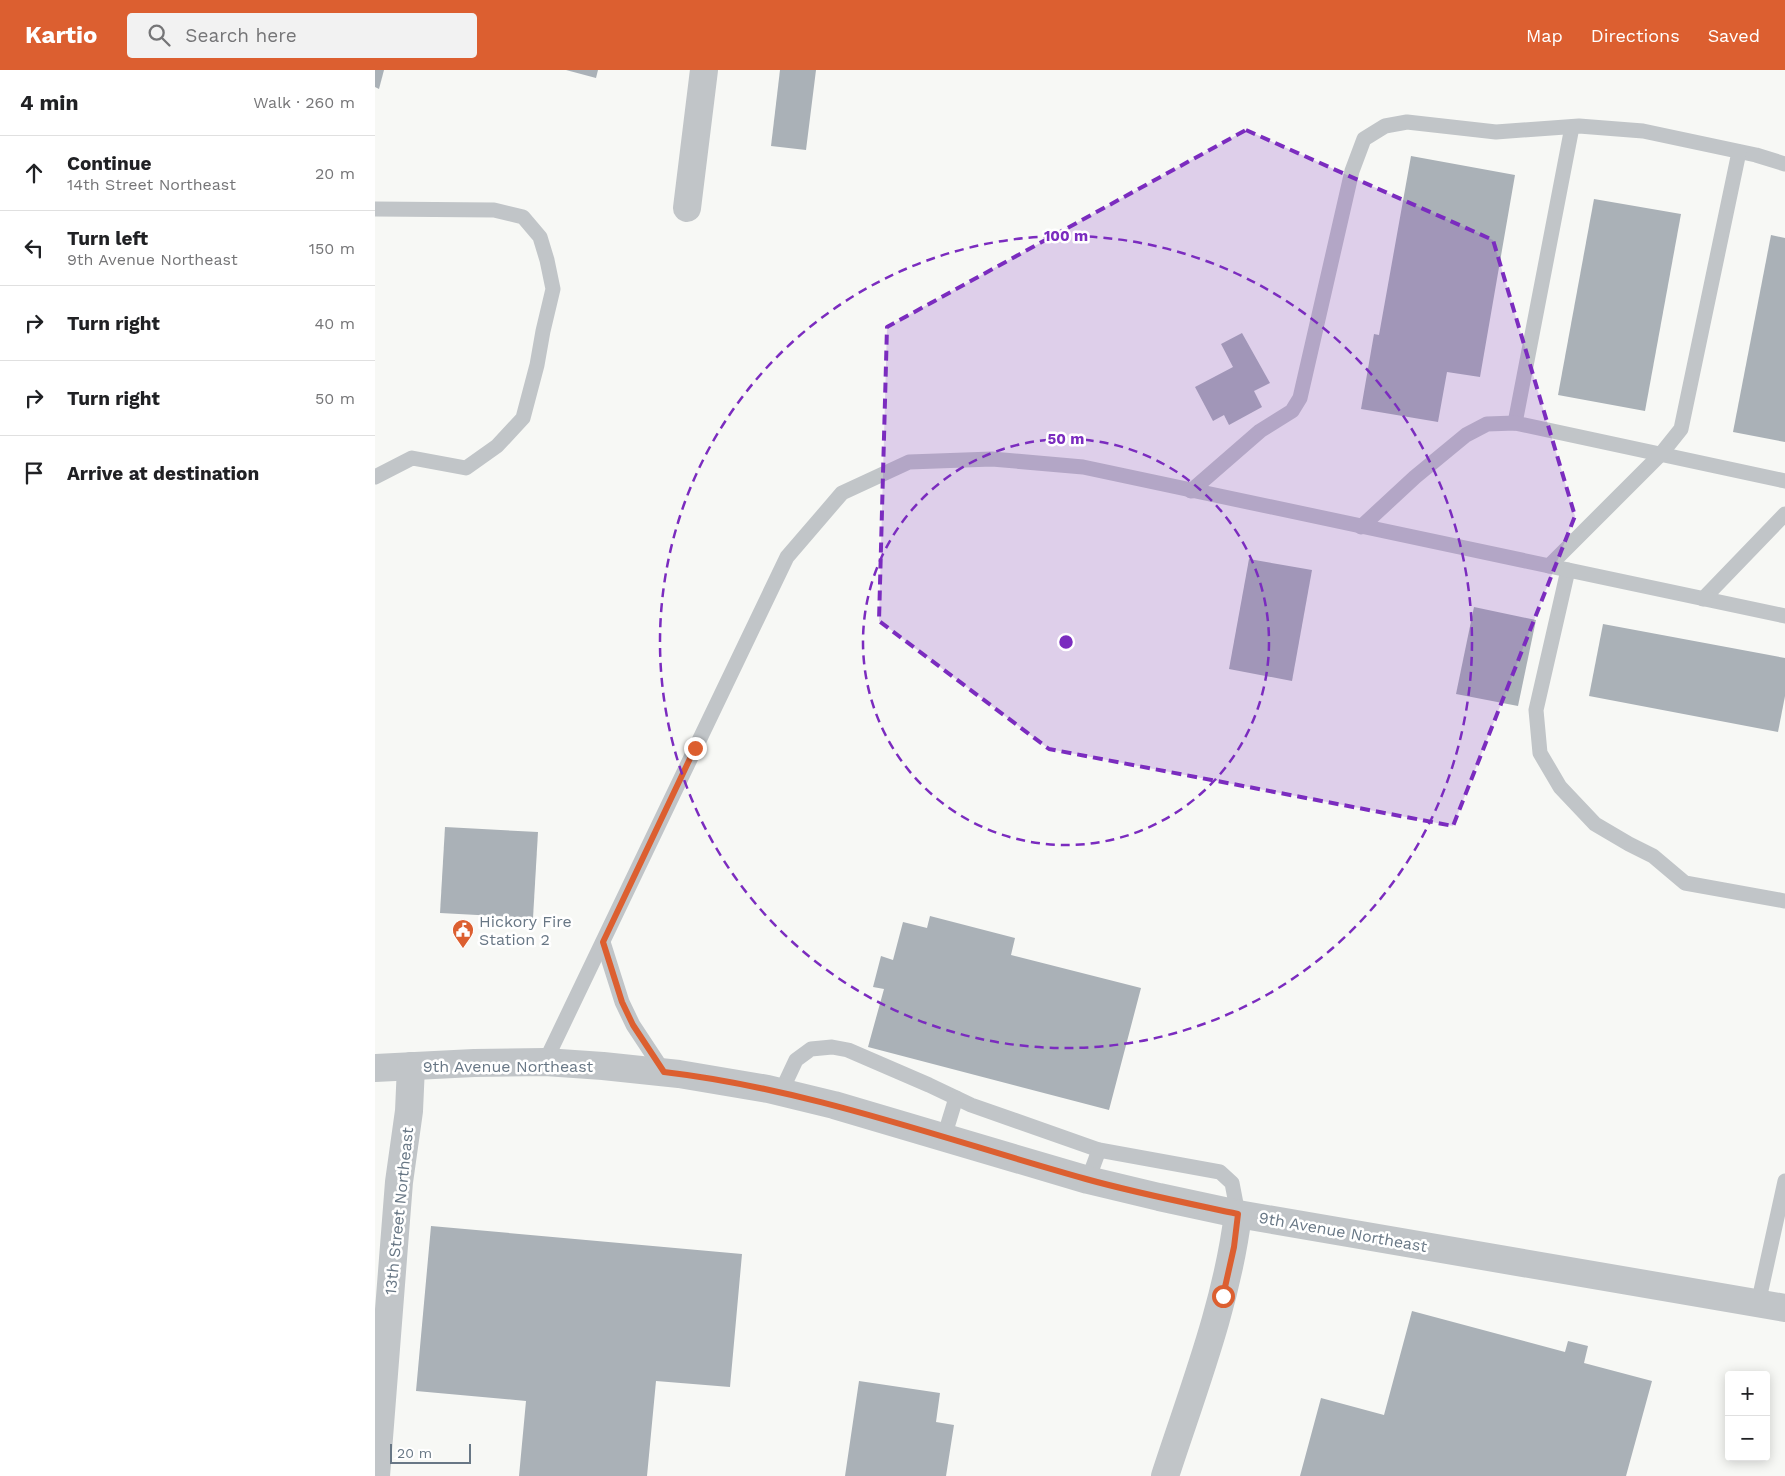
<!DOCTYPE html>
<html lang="en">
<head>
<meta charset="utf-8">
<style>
	body { margin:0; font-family:"Work Sans",sans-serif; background:#f2f2f2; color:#202124 }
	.controls { position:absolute; right:15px; bottom:15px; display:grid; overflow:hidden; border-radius:5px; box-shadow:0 2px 12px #0003 }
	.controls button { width:45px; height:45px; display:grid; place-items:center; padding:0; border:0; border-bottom:1px solid #e0e0e0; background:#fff; color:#202124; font:25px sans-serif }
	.scale { position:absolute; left:15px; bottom:12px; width:81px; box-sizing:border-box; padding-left:5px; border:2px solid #687785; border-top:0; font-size:14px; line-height:18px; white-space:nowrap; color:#687785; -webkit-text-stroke:4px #fff; paint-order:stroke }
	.stop { position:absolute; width:15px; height:15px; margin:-11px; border:4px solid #dc5f30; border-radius:50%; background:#fff }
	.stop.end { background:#dc5f30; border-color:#fff; box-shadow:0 1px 5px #0008 }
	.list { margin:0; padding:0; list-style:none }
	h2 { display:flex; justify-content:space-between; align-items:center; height:65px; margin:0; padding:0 20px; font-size:21px }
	h2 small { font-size:16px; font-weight:400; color:#757577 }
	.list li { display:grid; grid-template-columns:32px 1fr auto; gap:15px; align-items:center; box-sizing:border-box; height:75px; padding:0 20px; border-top:1px solid #e0e0e0 }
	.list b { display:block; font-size:19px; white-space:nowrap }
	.list p { margin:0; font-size:16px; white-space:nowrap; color:#757577 }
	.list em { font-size:16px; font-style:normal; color:#757577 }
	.icon { flex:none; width:28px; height:28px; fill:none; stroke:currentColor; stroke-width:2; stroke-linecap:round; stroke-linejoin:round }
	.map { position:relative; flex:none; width:1410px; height:1406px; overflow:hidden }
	header { display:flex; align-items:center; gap:30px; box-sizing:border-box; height:70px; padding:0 25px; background:#dc5f30; color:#fff }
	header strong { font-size:24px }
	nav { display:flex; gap:28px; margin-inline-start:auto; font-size:18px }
	.search { width:350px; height:45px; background:#f2f2f2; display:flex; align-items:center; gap:12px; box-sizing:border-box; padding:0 18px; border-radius:5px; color:#757577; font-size:19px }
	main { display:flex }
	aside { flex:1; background:#fff }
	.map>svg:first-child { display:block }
	.building { fill:#aab1b7 }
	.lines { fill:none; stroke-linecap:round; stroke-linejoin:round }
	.lane { stroke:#c1c5c8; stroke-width:15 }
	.street { stroke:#c1c5c8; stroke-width:28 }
	.route { stroke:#dc5f30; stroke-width:6 }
	.marked { fill:#7b2cbf; fill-opacity:0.2; stroke:#7b2cbf; stroke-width:4; stroke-dasharray:10 6; stroke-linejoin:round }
	.ring { fill:none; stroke:#7b2cbf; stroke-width:2.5; stroke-dasharray:9 6 }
	.labels { text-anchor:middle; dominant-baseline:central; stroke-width:5; stroke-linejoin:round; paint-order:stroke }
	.poi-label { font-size:16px; fill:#687785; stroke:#fff; text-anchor:start }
	.street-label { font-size:16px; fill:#687785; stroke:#fff }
	.centre { fill:#7b2cbf; stroke:#fff; stroke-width:2.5 }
	.ring-label { font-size:15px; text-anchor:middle; font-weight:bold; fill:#7b2cbf; stroke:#fff; stroke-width:5; stroke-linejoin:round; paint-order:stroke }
</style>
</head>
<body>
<header>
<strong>Kartio</strong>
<div class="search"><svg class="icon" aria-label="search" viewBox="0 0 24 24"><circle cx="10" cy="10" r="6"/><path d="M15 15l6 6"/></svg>Search here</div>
<nav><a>Map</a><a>Directions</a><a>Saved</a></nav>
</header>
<main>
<aside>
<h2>4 min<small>Walk · 260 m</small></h2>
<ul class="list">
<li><svg class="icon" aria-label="ahead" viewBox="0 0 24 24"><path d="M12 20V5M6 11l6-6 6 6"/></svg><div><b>Continue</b><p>14th Street Northeast</p></div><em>20 m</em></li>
<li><svg class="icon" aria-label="left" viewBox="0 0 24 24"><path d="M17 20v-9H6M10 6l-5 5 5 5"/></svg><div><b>Turn left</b><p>9th Avenue Northeast</p></div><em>150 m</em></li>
<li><svg class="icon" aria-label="right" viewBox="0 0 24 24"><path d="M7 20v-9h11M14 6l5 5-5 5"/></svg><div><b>Turn right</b></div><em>40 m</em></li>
<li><svg class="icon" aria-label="right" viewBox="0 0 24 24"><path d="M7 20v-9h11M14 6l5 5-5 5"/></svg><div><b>Turn right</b></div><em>50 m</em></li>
<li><svg class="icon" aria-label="arrive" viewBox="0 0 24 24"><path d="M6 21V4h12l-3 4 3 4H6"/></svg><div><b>Arrive at destination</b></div></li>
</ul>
</aside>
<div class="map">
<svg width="1410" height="1406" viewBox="0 0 1410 1406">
	<rect width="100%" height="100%" fill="#f7f8f5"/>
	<g class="building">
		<path d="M0,0H9L4,19L0,17Z"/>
		<path d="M191,0H223L221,8Z"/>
		<path d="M405,0H441L431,80L396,76Z"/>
		<path d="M1036,86L1140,105L1105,307L1072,302L1063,352L986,339L999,264L1004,265Z"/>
		<path d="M1219,129L1306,144L1270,341L1183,325Z"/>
		<path d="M1396,165L1410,168V372L1358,362Z"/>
		<path d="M867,263L895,313L879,321L887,337L854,355L849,345L838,351L820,317L858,297L846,274Z"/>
		<path d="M874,489L937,500L917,611L854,599Z"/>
		<path d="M1099,537L1161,550L1143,636L1081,624Z"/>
		<path d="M1228,554L1410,588V626L1403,662L1214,626Z"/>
		<path d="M70,757L163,762L158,848L65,843Z"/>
		<path d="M555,846L640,868L636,885L766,918L734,1040L493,977L509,919L498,917L506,886L518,890L528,852L552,858Z"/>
		<path d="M56,1156L367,1184L355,1317L281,1311L272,1406H144L151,1331L41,1321Z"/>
		<path d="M1037,1241L1190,1282L1193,1271L1213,1276L1209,1293L1277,1311L1251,1406H925L946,1328L1009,1345Z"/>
		<path d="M484,1311L565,1323L561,1352L579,1355L571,1406H470Z"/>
	</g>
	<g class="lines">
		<g class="lane">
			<path d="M0,139L119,140L148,147L165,167L172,190L178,219L168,261L162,295L148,348L122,376L91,398L37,388L0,407"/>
			<path d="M1140,353L1197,57"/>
			<path d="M816,421L885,361L917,341L925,328L977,101L989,69L1010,56L1032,52L1121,62L1204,56L1268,61L1381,85L1410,94"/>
			<path d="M986,457L1040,407L1091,365L1112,354L1140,353L1410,411"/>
			<path d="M1174,496L1286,384L1306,359L1364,82"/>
			<path d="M1193,500L1161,640L1165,683L1185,717L1220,754L1254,774L1278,786L1310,813L1410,831"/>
			<path d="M1328,529L1410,444"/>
			<path d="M228,872L247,932L258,955L289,1002"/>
			<path d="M170,992L412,487L467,423L534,392L617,389L708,397L1410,546"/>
			<path d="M406,1022L421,990L436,979L457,977L473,980L554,1015L596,1035L724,1080L845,1102L857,1113L863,1144"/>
			<path d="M569,1067L581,1028"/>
			<path d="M713,1110L724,1080"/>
			<path d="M1383,1234L1410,1111"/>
		</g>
		<g class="street">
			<path d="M312,138L329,0"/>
			<path d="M0,998L99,993L170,992L228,996L304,1004L393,1019L459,1035L713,1110L784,1127L863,1144L1410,1238"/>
			<path d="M1,1406L24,1112L34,1041L36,996"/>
			<path d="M790,1406C818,1320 852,1234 863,1144"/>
		</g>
	</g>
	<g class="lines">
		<path class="route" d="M320,678L228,872L247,932L258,955L289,1002C434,1019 571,1070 711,1109C761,1123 812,1133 863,1144L859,1177L848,1226"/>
	</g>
	<path class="marked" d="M871,60L1118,170L1200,446L1078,756L674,679L504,551L512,257Z"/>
	<g class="ring">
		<circle cx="691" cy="572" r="203"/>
		<circle cx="691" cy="572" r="406"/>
	</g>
	<defs>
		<g id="civic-pin" transform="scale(1.125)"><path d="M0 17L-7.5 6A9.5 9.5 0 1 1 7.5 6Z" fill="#dc5f30" stroke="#fff"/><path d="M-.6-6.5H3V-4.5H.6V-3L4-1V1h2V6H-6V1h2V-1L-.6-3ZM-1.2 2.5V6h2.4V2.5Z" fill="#fff"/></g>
	</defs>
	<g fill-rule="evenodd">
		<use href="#civic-pin" x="88" y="860"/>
	</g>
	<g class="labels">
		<g class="poi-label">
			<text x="104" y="851">Hickory Fire<tspan x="104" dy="18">Station 2</tspan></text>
		</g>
		<g class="street-label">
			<text x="133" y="996">9th Avenue Northeast</text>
			<text transform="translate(24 1141) rotate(-84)">13th Street Northeast</text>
			<text transform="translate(968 1162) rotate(10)">9th Avenue Northeast</text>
		</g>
	</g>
	<circle cx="691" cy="572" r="8" class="centre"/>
	<g class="ring-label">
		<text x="691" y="171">100 m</text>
		<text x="691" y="374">50 m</text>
	</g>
</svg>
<div class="controls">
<button>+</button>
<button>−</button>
</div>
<div class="scale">20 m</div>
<div class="stop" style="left:848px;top:1226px"></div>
<div class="stop end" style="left:320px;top:678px"></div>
</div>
</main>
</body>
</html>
